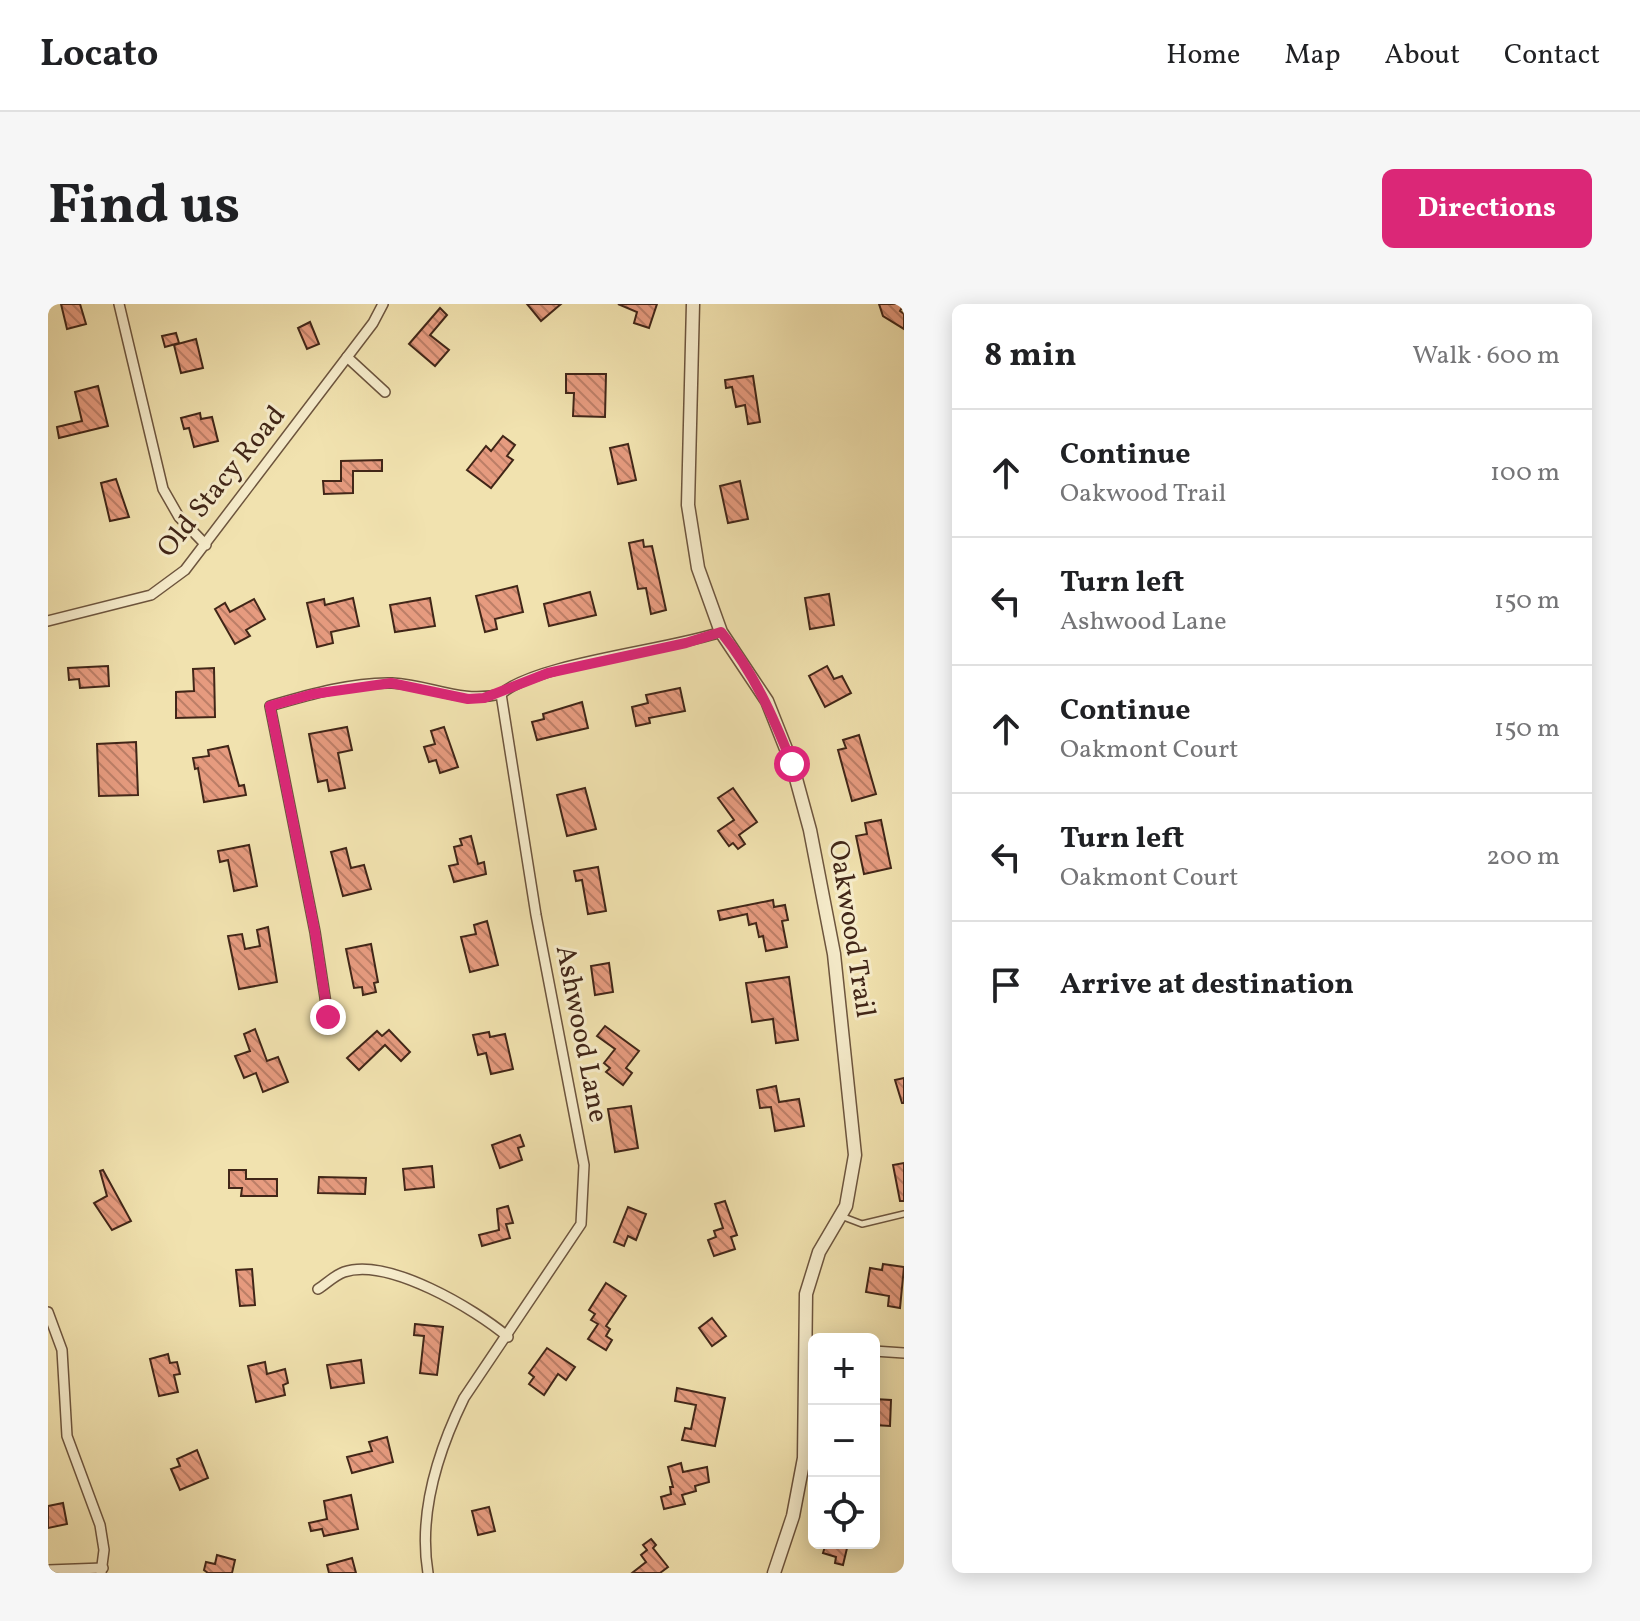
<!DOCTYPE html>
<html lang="en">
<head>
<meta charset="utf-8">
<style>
	body { margin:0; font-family:Vollkorn,serif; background:#f6f6f6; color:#202124 }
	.controls { position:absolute; right:24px; bottom:24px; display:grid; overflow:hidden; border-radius:12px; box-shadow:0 4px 20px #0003 }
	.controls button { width:72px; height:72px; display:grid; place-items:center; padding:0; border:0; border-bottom:2px solid #e0e0e0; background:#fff; color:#202124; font:40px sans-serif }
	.stop { position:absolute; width:24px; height:24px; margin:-18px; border:6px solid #db2777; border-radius:50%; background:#fff }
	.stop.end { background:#db2777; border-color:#fff; box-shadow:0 2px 8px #0008 }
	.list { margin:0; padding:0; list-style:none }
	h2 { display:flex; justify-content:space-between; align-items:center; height:104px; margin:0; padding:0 32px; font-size:34px }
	h2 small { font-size:26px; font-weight:400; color:#757577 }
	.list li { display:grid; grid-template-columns:52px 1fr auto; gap:24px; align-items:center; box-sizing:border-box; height:128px; padding:0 32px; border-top:2px solid #e0e0e0 }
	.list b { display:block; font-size:30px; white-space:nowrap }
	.list p { margin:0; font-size:26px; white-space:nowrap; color:#757577 }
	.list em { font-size:26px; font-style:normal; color:#757577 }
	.icon { flex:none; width:44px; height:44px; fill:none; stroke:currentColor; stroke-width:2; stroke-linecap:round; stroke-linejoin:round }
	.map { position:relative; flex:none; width:856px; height:1269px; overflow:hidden; border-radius:12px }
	header { display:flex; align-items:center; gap:48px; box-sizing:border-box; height:112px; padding:0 40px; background:#fff; border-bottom:2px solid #e0e0e0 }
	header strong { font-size:38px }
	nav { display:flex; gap:44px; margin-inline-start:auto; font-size:28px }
	.intro { display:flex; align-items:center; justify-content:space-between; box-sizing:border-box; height:192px; padding:0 48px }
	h1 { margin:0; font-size:56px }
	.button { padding:20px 36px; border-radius:12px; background:#db2777; color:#fff; font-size:28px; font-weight:700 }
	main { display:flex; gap:48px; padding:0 48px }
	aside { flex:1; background:#fff; border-radius:12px; box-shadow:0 4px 20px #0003 }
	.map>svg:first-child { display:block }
	.building { fill:url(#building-back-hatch); stroke:#412618; stroke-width:2 }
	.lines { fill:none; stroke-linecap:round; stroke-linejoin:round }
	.service-casing { stroke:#6d553e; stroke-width:8 }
	.minor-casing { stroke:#6d553e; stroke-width:12 }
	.tertiary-casing { stroke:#6d553e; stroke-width:15 }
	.service { stroke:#f6eccb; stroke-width:5 }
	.minor { stroke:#f6eccb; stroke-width:9 }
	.tertiary { stroke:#f6eccb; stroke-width:12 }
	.route { stroke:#db2777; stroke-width:10 }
	.labels { text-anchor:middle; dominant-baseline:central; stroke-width:6; stroke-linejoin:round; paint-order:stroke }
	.street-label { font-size:28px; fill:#412618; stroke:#f6eccb }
</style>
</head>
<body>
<header>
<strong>Locato</strong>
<nav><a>Home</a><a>Map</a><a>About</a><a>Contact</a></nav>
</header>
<div class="intro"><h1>Find us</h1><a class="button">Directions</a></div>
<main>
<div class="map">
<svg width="856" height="1269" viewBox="0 0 856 1269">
	<defs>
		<pattern id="building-back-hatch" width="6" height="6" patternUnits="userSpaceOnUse" patternTransform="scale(2)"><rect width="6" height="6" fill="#e69b7f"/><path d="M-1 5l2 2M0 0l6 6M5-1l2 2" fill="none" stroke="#bc7e67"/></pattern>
	</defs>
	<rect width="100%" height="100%" fill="#f1e2af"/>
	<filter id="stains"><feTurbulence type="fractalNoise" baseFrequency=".0025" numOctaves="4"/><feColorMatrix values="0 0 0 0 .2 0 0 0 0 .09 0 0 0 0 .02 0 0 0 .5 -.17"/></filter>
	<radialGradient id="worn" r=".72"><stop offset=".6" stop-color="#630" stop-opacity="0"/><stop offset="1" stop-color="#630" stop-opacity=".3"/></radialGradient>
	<g class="building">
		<path d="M13,0H32L38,20L19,25Z"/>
		<path d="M479,0H513L493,17Z"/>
		<path d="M570,0H609L601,24L586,19L589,8Z"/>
		<path d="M831,0H856L852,7L856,10V25L835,12Z"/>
		<path d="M392,4L399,11L382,31L401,46L387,62L361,40Z"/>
		<path d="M262,18L271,40L259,45L250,24Z"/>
		<path d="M128,29L131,39L117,43L114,32Z"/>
		<path d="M148,35L155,64L133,69L126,41Z"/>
		<path d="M518,70H558L557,113L525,112L526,89H518Z"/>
		<path d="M705,72L712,118L700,120L697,101L688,103L684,83L678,84L677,76Z"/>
		<path d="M50,82L60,122L11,134L9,123L34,117L27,88Z"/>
		<path d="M152,109L153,115L164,113L170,137L146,143L141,124L136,125L133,114Z"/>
		<path d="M455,132L467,141L459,152L465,156L443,184L419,166L438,142L443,147Z"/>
		<path d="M580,140L588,176L570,180L562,144Z"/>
		<path d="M334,156V167H305V189L276,190L275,177H293V157Z"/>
		<path d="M68,175L81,213L62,217L53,179Z"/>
		<path d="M692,177L700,215L680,219L672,182Z"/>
		<path d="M595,236L596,243L604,242L618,306L603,310L598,284L590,285L581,239Z"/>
		<path d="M469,282L475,308L447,315L449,325L437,328L428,292Z"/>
		<path d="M542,288L548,311L501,322L496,300Z"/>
		<path d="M781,290L786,321L762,325L757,294Z"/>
		<path d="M305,294L311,322L283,328L285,339L269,343L259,299L276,295L277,301Z"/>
		<path d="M382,294L387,322L347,328L342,301Z"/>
		<path d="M206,295L217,315L198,326L202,332L187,340L167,305L177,299L182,308Z"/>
		<path d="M60,362L61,382L32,384L31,375L21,376L20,364Z"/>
		<path d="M779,362L786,375L794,372L803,389L777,403L761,372Z"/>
		<path d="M166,364L167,413L128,414V388L146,387L145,365Z"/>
		<path d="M632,384L637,407L601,414L602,419L588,422L584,403L600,399L598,391Z"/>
		<path d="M534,398L540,424L489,436L484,418L496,415L495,410Z"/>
		<path d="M299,423L304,446L290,449L297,484L281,487L279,476L270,478L261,430Z"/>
		<path d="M396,423L410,463L392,469L388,456L381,458L376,443L387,440L383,427Z"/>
		<path d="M811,431L828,490L804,497L790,446L798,444L795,436Z"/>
		<path d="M88,438L90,491L51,492L49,440Z"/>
		<path d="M180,442L191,482L196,481L198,491L156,498L150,464L147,465L145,454L161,452L160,446Z"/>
		<path d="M537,484L548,525L519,532L509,491Z"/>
		<path d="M685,484L709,518L691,531L697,540L690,545L685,539L681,542L670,527L686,516L670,494Z"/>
		<path d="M833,516L843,564L816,570L808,532L819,530L817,519Z"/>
		<path d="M423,532L430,560L436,558L438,570L406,578L401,562L410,560L406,543L414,541L412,535Z"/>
		<path d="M201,541L209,582L186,587L180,556L172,558L170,547Z"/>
		<path d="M298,544L303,564L316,561L323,585L295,592L283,548Z"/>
		<path d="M550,563L558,607L540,610L534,576L528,577L526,567Z"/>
		<path d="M725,596L726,603L737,601L740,616L734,617L739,643L718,647L715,632L711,633L708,619L701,621L699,610L672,616L670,607Z"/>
		<path d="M439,617L450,661L422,668L413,633L428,630L426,621Z"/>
		<path d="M220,623L229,678L191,685L180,632L194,630L197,645L212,642L209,626Z"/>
		<path d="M323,640L330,678L326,679L328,688L315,691L314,683L306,684L298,645Z"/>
		<path d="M561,659L565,688L547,691L543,662Z"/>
		<path d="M741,673L750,736L728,739L725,715L704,718L698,679Z"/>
		<path d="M557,722L591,747L578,764L584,769L575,781L558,768L562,764L556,759L567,745L549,732Z"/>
		<path d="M207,725L219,757L230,753L240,778L215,788L208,769L196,774L187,752L202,747L196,730Z"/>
		<path d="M341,726L362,748L353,757L337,741L311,766L299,754L329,727L334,732Z"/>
		<path d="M441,728L442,733L457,730L465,765L443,770L438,749L430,751L425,731Z"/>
		<path d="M856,774V799H854L847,776Z"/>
		<path d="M728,782L731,798L751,795L756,822L727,827L723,803L712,804L709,786Z"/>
		<path d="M583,802L590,844L567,848L560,805Z"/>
		<path d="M472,831L476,842L470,844L474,856L452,864L444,841Z"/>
		<path d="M856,859V897H852L845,861Z"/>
		<path d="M384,862L386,883L357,886L355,865Z"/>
		<path d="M55,866L83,917L64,926L46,899L59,892L52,867Z"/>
		<path d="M181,866H198V875H229V892H193L194,884H181Z"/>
		<path d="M271,873L318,874L317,890L270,889Z"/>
		<path d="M677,897L689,931L683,933L687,945L666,952L660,936L668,933L666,927L675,924L667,900Z"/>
		<path d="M460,902L465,919L458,920L462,934L434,942L431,931L451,926L449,905Z"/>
		<path d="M580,903L598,910L588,936L580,932L576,942L566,938Z"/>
		<path d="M835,960L856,963L852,1004L840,1002L841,992L818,988L822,964L834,966Z"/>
		<path d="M204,965L207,1001L192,1002L188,966Z"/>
		<path d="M558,979L578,992L558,1022L562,1025L558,1032L564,1036L558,1046L540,1035L550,1020L543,1016L547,1010L541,1006Z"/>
		<path d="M664,1014L678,1032L664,1042L651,1024Z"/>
		<path d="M367,1020L395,1023L389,1071L372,1069L376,1032L366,1031Z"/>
		<path d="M499,1044L527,1063L518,1076L510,1070L496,1091L481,1080L486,1073L481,1069Z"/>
		<path d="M120,1050L122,1059L129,1058L132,1070L126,1071L130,1088L111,1092L102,1055Z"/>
		<path d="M313,1056L316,1079L283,1084L279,1061Z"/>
		<path d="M217,1058L219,1070L237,1065L240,1079L235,1081L237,1091L208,1098L200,1062Z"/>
		<path d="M629,1084L677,1094L667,1142L634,1136L637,1124L643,1125L648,1101L627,1097Z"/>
		<path d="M826,1095L843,1096L842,1122L826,1121Z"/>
		<path d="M339,1133L345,1158L304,1169L299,1153L324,1147L321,1138Z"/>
		<path d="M149,1146L160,1174L132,1186L123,1165L132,1162L129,1155Z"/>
		<path d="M633,1159L635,1168L659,1163L661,1178L647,1182L648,1187L634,1191L637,1200L616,1205L613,1193L623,1190L622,1183H625L620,1163Z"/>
		<path d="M303,1191L310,1225L276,1232L274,1225L263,1227L261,1219L279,1215L276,1197Z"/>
		<path d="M15,1199L19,1220L0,1224V1202Z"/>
		<path d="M441,1203L447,1227L430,1231L424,1207Z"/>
		<path d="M603,1235L608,1241L605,1244L620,1263L612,1269H584L598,1258L593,1251L599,1246L595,1241Z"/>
		<path d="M778,1239L800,1240L795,1261L787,1259L788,1253L775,1249Z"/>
		<path d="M169,1251L187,1256L184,1269H160L156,1266L158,1258L167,1260Z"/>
		<path d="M304,1254L308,1269H281L279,1261Z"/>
	</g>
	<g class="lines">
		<g class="service-casing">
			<path id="service" d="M793,912L814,920L856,910"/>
		</g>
		<g class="minor-casing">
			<g id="minor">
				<path d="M71,0L115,185L131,213L158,241"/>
				<path d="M299,53L337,88"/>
				<path d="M0,317L103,291L137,266L325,19L335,0"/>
				<path d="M280,713L267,628L222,402C260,391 304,378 344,379C384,381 412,400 453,390"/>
				<path d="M270,985C278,980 287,971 296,968C340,953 427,1005 460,1033"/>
				<path d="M0,1008L14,1046L19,1132L52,1221L56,1246L53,1269"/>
				<path d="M826,1047L856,1049"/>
				<path d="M0,1266L55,1264"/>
				<path d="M380,1269C370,1209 390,1147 416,1094L533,920L536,861L488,611L453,390C488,359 620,346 673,328"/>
			</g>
		</g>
		<g class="tertiary-casing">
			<path id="tertiary" d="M645,0L640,201L650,264L673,328L719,397L744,460L762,526L786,650L807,851L798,902L771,948L758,990L756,1154L745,1212L726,1269"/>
		</g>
		<use href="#service" class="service"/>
		<use href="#minor" class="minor"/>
		<use href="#tertiary" class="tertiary"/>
	</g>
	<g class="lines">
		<path class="route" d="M280,713L267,628L222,402L265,390L343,379L420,395L436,394L500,369L638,339L673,328C706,369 725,412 744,460"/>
	</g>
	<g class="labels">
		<g class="street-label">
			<text transform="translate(174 178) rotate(-51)">Old Stacy Road</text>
			<text transform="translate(803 625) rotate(81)">Oakwood Trail</text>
			<text transform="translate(533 730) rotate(79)">Ashwood Lane</text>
		</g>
	</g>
	<rect width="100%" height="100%" filter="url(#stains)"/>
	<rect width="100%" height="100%" fill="url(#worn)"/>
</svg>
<div class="controls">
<button>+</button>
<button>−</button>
<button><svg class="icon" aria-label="locate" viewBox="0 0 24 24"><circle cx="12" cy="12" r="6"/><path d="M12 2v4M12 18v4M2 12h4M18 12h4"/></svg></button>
</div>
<div class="stop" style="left:744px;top:460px"></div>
<div class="stop end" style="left:280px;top:713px"></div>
</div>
<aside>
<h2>8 min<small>Walk · 600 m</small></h2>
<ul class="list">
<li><svg class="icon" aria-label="ahead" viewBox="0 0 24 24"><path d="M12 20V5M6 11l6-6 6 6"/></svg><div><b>Continue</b><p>Oakwood Trail</p></div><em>100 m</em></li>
<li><svg class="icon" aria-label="left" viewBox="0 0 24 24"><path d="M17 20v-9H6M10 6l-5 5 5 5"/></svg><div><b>Turn left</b><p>Ashwood Lane</p></div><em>150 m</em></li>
<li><svg class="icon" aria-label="ahead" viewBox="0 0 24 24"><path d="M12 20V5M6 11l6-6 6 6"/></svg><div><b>Continue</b><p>Oakmont Court</p></div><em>150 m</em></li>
<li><svg class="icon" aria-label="left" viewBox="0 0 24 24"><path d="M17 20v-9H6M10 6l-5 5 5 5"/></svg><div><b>Turn left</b><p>Oakmont Court</p></div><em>200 m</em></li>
<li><svg class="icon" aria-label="arrive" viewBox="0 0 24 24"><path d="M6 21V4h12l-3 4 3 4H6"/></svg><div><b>Arrive at destination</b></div></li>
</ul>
</aside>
</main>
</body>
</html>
